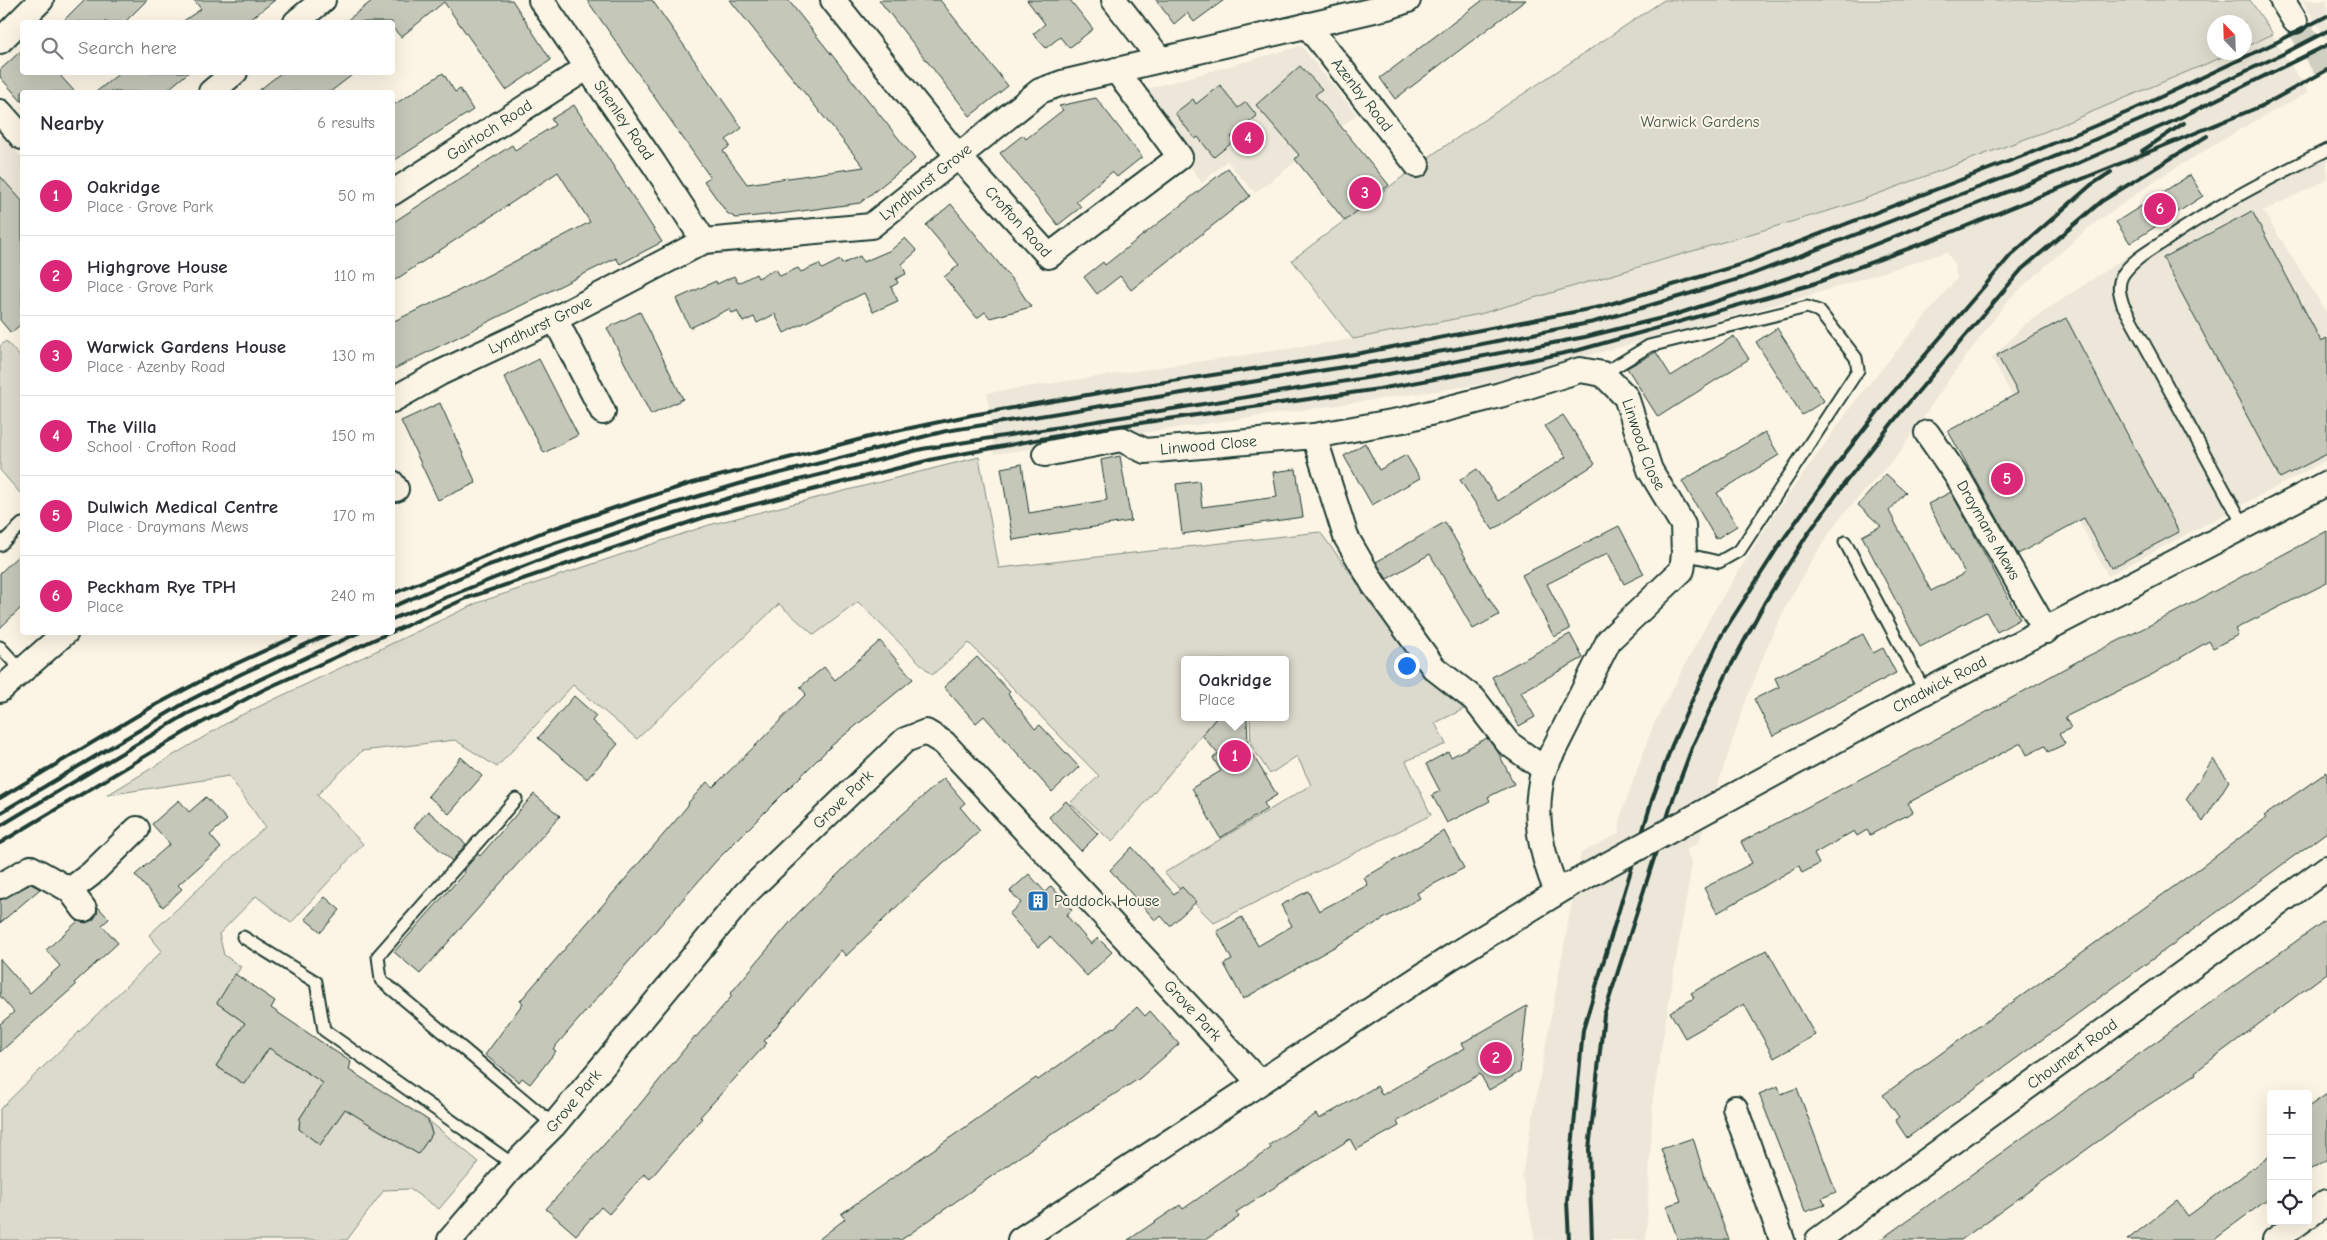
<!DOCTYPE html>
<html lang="en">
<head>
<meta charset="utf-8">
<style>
	body { margin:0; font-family:"Comic Neue",sans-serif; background:#f7f7f7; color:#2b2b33 }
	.controls { position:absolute; right:15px; bottom:15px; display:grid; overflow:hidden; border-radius:5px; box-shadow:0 5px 20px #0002 }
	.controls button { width:45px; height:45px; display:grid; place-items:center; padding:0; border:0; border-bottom:1px solid #e1e1e2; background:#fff; color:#2b2b33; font:25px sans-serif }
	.compass { position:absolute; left:2207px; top:15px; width:45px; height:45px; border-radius:50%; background:#fff; box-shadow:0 5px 20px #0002; rotate:337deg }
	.you { position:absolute; left:1406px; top:665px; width:18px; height:18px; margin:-12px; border:4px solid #fff; border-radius:50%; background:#1a73e8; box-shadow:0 0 0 8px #1a73e833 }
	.badge { display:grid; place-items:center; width:32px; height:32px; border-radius:50%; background:#db2777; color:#fff; font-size:16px; font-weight:700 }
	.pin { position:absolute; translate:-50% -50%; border:2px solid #fff; box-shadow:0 1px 5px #0006 }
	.popup { position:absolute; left:1181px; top:656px; width:108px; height:65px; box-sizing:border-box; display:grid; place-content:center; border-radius:5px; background:#fff; filter:drop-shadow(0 1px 4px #0005); font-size:16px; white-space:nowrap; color:#7c7c81 }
	.popup b { font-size:19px; color:#2b2b33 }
	.popup::after { content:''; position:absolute; left:50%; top:100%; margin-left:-10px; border:10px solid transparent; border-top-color:#fff }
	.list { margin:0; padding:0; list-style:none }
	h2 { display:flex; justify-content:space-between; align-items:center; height:65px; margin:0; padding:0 20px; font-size:21px }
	h2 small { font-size:16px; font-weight:400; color:#7c7c81 }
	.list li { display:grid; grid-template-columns:32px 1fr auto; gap:15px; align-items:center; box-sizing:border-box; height:80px; padding:0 20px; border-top:1px solid #e1e1e2 }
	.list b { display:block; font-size:19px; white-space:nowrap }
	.list p { margin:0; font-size:16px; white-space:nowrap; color:#7c7c81 }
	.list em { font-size:16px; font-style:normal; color:#7c7c81 }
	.icon { flex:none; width:28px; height:28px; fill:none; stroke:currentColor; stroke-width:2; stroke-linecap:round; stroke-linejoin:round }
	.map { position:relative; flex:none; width:2327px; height:1240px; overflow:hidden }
	.search { position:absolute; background:#fff; box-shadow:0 5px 20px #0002; left:20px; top:20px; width:375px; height:55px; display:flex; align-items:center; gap:12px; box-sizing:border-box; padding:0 18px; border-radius:5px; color:#7c7c81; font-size:19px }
	.panel { position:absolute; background:#fff; box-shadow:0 5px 20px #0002; left:20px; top:90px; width:375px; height:545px; border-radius:5px }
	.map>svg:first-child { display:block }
	.built { fill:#ece7d8 }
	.green { fill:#dcdacc; stroke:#7e8c80 }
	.building { fill:#c5c7b9; stroke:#1f3d34 }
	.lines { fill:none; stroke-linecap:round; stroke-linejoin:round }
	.minor-tunnel { stroke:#d0d0c2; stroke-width:24; stroke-dasharray:24 12; stroke-linecap:butt }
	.service-casing { stroke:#1f3d34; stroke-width:15 }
	.minor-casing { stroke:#1f3d34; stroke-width:28 }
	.service { stroke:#fcf5e5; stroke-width:11 }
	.minor { stroke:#fcf5e5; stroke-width:24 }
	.rail { stroke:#1f3d34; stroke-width:4 }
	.minor-bridge-casing { stroke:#1f3d34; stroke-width:28; stroke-linecap:butt }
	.minor-bridge { stroke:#fcf5e5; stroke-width:24 }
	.labels { text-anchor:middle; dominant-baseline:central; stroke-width:4; stroke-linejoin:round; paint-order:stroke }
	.street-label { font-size:16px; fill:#1f3d34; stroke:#fcf5e5 }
	.park-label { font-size:16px; fill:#455c52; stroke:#fcf5e5 }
	.poi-label { font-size:16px; fill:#1f3d34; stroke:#fcf5e5; text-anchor:start }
</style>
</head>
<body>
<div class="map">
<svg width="2327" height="1240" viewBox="0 0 2327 1240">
	<rect width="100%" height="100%" fill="#fcf5e5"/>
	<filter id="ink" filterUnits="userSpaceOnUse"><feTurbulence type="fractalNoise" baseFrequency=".02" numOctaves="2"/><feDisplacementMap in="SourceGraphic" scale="10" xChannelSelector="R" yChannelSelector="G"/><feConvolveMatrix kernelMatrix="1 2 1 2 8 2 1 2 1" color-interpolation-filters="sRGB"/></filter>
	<g filter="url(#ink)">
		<g class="built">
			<path d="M2302,0H2327V40Z"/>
			<path d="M2273,34L2283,54L2309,92L2244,127L2159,178L2087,229L2009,299L1950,378L1899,453L1838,520L1815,555L1787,604L1770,640L1745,703L1699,842L1686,850L1692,864L1653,1097L1646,1240H1535L1522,1175L1581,853L1619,833L1621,815L1652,728L1712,614L1772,518L1856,400L1957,278L1954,264L1947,252L1811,295L1484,384L994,454L987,393L1353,339L1480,314L1848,205L2044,132L2232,53L2244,52L2245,47Z"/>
			<path d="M1301,46L1357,115L1255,193L1227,161L1202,183L1136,92Z"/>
			<path d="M0,133L22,158V214L0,189Z"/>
			<path d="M2327,143V180L2263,211L2327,313V460L2108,576L1992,358L2025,324L2203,206Z"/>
		</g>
		<g class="green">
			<path d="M1664,0H2250L2273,34L2245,47L2244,22H2214V52L2232,53L2044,132L1848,205L1480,314L1353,339L1292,260L1433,154Z"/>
			<path d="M6,341L22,359V491L20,493L0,470V346Z"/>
			<path d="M979,457L999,568L1320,532L1425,673L1464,709L1435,723L1446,744L1406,761L1431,815L1214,923L1164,873L1311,785L1297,756L1270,774L1251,745L1250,717H1285V660H1185V717H1217L1112,842L1070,803L1099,776L969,643L932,675L858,602L814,635L779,604L637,739L573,685L497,767L455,740L362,751L317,795L363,844L291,923L256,896L219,934L224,955L241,967L217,1003L245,1023L216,1066L244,1084L269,1048L323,1083L300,1118L299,1129L320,1145L345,1109L418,1154L432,1134L428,1120L479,1162L439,1209L410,1189L384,1190L347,1240H0V1109L162,951L149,935L265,827L229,776L107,795L237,717L477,603L709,525Z"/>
		</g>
		<g class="building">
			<path d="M84,0H147L125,22H62Z"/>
			<path d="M194,0H275L247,22H182L201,9Z"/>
			<path d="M373,0H512L551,60L506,90L444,2L401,37L392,27V22H345Z"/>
			<path d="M587,0H652L742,128L726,140L730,146L723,151L747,184L864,167L730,0H788L915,159L860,203L787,213L736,218L727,213L704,181L710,177Z"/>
			<path d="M879,0H940L1008,86L970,116Z"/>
			<path d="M1027,0H1070L1093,29L1069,48L1060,37L1046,48L1033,34L1045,24Z"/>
			<path d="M1156,0H1224L1194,22L1187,13L1174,24Z"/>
			<path d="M1483,0H1526L1395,99L1380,78Z"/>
			<path d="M22,50V72H57L75,92H22V102L0,77V70Z"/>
			<path d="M1300,66L1322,89L1315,95L1389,185L1345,221L1295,159L1299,155L1256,105Z"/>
			<path d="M121,72H189L165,92H96Z"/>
			<path d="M282,72H356L330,92H257Z"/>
			<path d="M443,73L455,92L460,89L473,110L392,162V106Z"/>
			<path d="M1220,85L1238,108L1246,102L1257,116L1231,137L1234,141L1214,157L1198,137L1195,139L1175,113L1193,99L1196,104Z"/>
			<path d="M1096,98L1142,157L1117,177L1112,172L1076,201L1081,207L1058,225L1000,153L1023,135L1026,139L1063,110L1059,106Z"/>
			<path d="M574,105L662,242L620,264L616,258L392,370V322L458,291L590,222L558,172L392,282V223L512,145L515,150L555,125L551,119Z"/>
			<path d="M1228,168L1250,196L1131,290L1120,276L1097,294L1084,277L1103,262L1105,265Z"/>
			<path d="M2190,175L2203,196L2130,243L2116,222Z"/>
			<path d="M0,176L22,201V323L11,333L0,320Z"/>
			<path d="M951,204L1017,286L1031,307L990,318L985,312L977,318L944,277L959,265L926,225Z"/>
			<path d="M2252,211L2321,341L2327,338V454L2280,478L2163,258Z"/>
			<path d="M905,238L917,251L902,264L906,274L896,279L898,283L891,287L898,301L873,312L864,293L784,333L775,314L757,323L754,317L743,322L737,311L732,313L729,309L690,328L676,299L716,281L717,284L734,276L738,283L756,274L758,278L776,269L780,276L798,268L801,272L819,264L822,269L840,260L842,264L860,256L863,262L891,250Z"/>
			<path d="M640,312L683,399L651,415L607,328Z"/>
			<path d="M2066,318L2179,532L2111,568L2084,518L2018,554L1948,431L2018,393L1997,355Z"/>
			<path d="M1777,328L1824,401L1802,415L1756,342Z"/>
			<path d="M1734,336L1749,359L1658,417L1627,368L1656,352L1671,376Z"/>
			<path d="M539,359L578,435L544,453L504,377Z"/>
			<path d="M440,403L476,483L438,500L401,421Z"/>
			<path d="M1563,415L1595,464L1493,530L1460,480L1477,469L1498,501L1566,457L1545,426Z"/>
			<path d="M1765,432L1779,455L1717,493L1737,526L1716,539L1682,481Z"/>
			<path d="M1365,443L1379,470L1406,455L1420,478L1372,505L1344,456Z"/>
			<path d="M1120,456L1131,521L1013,540L1001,468L1022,464L1029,513L1107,500L1101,460Z"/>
			<path d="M1296,469L1303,517L1182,534L1176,484L1199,481L1202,507L1277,497L1273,472Z"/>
			<path d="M1886,474L1906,492L1889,511L1931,591L1965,573L1928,504L1951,492L2020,619L1997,632L1986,612L1920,647L1862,536L1881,526L1858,505Z"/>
			<path d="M1445,522L1499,615L1473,629L1430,554L1387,579L1376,562Z"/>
			<path d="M1619,526L1644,574L1624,584L1608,553L1547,584L1570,629L1554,637L1522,575Z"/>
			<path d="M2327,531V583L2235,629L2238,635L2213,648L2209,641L2153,674L2065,717L2071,728L2059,734L2065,744L2048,752L2045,746L2027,755L2021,743L1908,803L1913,812L1870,835L1867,830L1857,836L1854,831L1814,854L1819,864L1802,873L1799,866L1717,913L1704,888L1752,863L1741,842L1983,714L2078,661L2166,617Z"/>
			<path d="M22,552V607L0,628V573Z"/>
			<path d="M1570,634L1583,658L1521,692L1535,717L1519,726L1492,677Z"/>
			<path d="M1863,634L1873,653L1883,648L1896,673L1773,736L1754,699L1779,687L1775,678Z"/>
			<path d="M880,641L913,679L830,747L716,861L553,1049L556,1051L530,1084L522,1078L519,1082L485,1055L523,1003L520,1001L676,820L689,804L688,803L707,782L713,787L757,744L806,694L800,687L824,667L835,680Z"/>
			<path d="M977,657L1010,692L1008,694L1035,729L1040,725L1079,767L1052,792L984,716L976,723L944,687Z"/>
			<path d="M574,696L596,716L592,721L618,744L587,779L538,738Z"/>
			<path d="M1217,717H1247L1248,747L1277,795L1264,803L1267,809L1220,838L1192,788L1221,771L1213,758L1218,754L1202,735Z"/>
			<path d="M1487,738L1498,752L1514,784L1488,797L1490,801L1447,823L1432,795L1440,791L1426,764L1448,752L1451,757Z"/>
			<path d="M461,757L482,776L449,814L428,796Z"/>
			<path d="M2213,759L2229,781L2203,822L2186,799Z"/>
			<path d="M2327,772V832L1907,1138L1895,1120L1899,1117L1883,1095L2204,865L2266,818L2264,816Z"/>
			<path d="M944,778L965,803L960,807L980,831L914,890L846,956L841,950L764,1041L767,1043L700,1117L702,1118L650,1179L644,1174L609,1214L601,1207L576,1235L546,1209L636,1109L695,1036L696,1037L732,996L730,994L797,914L872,841Z"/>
			<path d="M534,794L560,816L420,974L394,952L465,872L463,871L478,854L480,856Z"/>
			<path d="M206,797L227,820L210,835L221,848L178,885L182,889L163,907L135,875L170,844L152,824L179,800L189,812Z"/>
			<path d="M1066,801L1098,834L1081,851L1049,817Z"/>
			<path d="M428,811L466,844L452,861L414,827Z"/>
			<path d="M1444,831L1464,868L1417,893L1420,898L1243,999L1224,964L1232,960L1217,931L1242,917L1258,946L1292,926L1281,905L1308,891L1319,911L1368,885L1364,878Z"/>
			<path d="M1132,847L1174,894L1182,887L1196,902L1170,926L1161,916L1156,921L1110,870Z"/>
			<path d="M1029,874L1045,892L1051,886L1062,898L1072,910L1066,915L1091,944L1098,938L1112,952L1087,976L1050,937L1038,947L1009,914L1021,903L1010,891Z"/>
			<path d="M31,884L40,889L0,923V900Z"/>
			<path d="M325,897L340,910L321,932L305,919Z"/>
			<path d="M98,907L109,919L102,925L118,943L74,983L76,985L0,1052V1024L14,1012L0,996V959L30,993L60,966L46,950L78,921L86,923L93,920L97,914Z"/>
			<path d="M2327,919V973L2224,1050L2195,1072L2196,1074L2147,1106L1961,1240H1880Z"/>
			<path d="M1767,950L1815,1035L1774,1058L1744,1004L1685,1038L1670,1012L1694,998L1691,993Z"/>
			<path d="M235,974L275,1001L271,1008L351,1062L349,1070L428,1120L432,1134L418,1154L345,1109L320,1145L299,1129L300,1118L323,1083L269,1048L244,1084L216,1066L245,1023L217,1003Z"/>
			<path d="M1527,1006L1520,1072L1489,1090L1480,1074L1397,1121L1399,1126L1356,1150L1350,1139L1236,1212L1239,1217L1205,1240H1128L1180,1205L1183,1209L1271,1148L1269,1145L1316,1114L1319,1119L1377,1086L1382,1095L1465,1048L1462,1043Z"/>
			<path d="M1137,1007L1145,1016L1150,1011L1179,1044L1140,1078L1049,1136L901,1240H818L845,1219L841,1214L1007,1098L1036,1078L1038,1080L1113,1027L1114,1028Z"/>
			<path d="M1778,1086L1781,1094L1797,1088L1836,1192L1822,1198L1825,1205L1805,1212L1759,1094Z"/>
			<path d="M2327,1094V1159L2308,1171V1107Z"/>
			<path d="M1693,1138L1705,1177L1729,1240H1678L1666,1206L1681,1201L1661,1149Z"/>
			<path d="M2271,1155V1197L2213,1240H2127L2177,1201L2188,1216Z"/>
		</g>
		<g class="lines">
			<path class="minor-tunnel" d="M2295,21L2327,71"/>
			<g class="service-casing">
				<g id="service">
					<path d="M1603,374L1649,346L1807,307L1819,311L1856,358L1858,370L1740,550L1719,562L1684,554"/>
					<path d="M2244,526L2123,305C2120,295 2117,286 2122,276C2131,261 2149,251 2163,242C2215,206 2270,178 2327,150"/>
					<path d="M1845,542L1925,692"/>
					<path d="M0,545L22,524"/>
					<path d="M0,647L22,671"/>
					<path d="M516,799L378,956L381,980L554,1125"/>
					<path d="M243,937L316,982L324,1030L514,1165"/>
				</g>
			</g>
			<g class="minor-casing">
				<g id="minor">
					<path id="s1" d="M541,0L654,164L704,241"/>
					<path id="s2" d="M833,0L957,155L1049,256L1180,157L1116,70"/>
					<path d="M1114,0L1160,59"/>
					<path d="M2282,0L2295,21"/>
					<path d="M296,22L323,0"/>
					<path id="s3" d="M1307,25L1417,165"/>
					<path d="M0,41L41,0"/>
					<path d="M211,92L235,72"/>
					<path d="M0,112L22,137"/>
					<path id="s4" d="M392,193L588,67"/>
					<path d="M555,319L603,412"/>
					<path id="s5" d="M392,400L440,373L555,319L704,241L871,226L1040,91L1062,83L1391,6L1408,0"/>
					<path id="s6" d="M1927,433L1959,479L2046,631"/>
					<path d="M1314,436L1346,537L1374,585L1434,668L1474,699L1508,743L1544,769"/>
					<path id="s7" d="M1045,454L1121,439L1145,451L1314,436L1403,420L1500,395L1580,370L1603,374L1626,397L1650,470L1683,525L1684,554L1682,570L1609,640L1544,769C1532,813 1540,851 1557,892"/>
					<path d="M392,483L396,489"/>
					<path d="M0,690L66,632"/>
					<path id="s8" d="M1711,808L1925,692L2327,483"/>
					<path d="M0,886L31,868L70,890L91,874L137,829"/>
					<path d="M70,890L84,909"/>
					<path d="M1735,1108L1782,1240"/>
					<path d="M2308,1216L2327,1202"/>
					<path id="s9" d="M450,1240L514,1165L554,1125L746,893L905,740L926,732L944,743L1258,1081"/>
					<path d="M1020,1240L1453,956L1571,884"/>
					<path id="s10" d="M1818,1240L2327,868"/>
					<path d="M2275,1240L2301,1221"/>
				</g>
			</g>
			<use href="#service" class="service"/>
			<use href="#minor" class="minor"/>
			<g class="rail">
				<path d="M2260,107L2327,70"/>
				<path d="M2142,151L2184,123"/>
				<path d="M392,594L543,532L617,507L692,483L873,436L972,415L1139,386L1361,353L1600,307L1739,265L2028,154L2135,109L2277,42L2327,16"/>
				<path d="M392,607L489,565L672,504L749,481L946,431L1456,349L1594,322L1742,278L2019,172L2145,118L2283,54L2327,31"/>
				<path d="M392,619L537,561L651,521L743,494L922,449L1378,376L1585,337L1674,315L1803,273L2074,165L2169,123L2327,45"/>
				<path d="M392,632L467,598L705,517L934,459L1084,431L1379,389L1473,372L1579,350L1810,285L1937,238L2264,105"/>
				<path d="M0,798L150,708L218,672L305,632"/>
				<path d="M0,813L190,700L241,674L333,632"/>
				<path d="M0,826L187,714L360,632"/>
				<path d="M0,843L192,728L263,690L391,632"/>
				<path d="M1569,1240L1567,1201L1583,1030L1652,800L1672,745L1721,636L1780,544L1837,464L1890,396L2011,255L2091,185L2111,172"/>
				<path d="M1592,1240L1589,1149L1604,1015L1674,796L1693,745L1726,675L1765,602L1807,535L1844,484L1900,413L2022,269L2102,201L2207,136"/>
			</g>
			<g class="minor-bridge-casing">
				<path id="minor-bridge" d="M1576,882L1711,808"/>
			</g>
			<use href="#minor-bridge" class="minor-bridge"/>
		</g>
	</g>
	<defs>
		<g id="building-square" transform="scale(1.125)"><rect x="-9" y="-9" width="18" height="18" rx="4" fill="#1f6fb2" stroke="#fcf5e5"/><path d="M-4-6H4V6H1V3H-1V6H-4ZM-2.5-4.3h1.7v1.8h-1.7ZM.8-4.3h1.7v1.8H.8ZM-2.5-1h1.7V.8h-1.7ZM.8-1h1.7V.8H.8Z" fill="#fff"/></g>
	</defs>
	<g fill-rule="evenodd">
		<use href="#building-square" x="1038" y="901"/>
	</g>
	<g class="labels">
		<g class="street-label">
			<text stroke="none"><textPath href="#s3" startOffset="89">Azenby Road</textPath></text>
			<text stroke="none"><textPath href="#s1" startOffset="146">Shenley Road</textPath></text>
			<text stroke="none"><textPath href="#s4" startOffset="116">Gairloch Road</textPath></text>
			<text stroke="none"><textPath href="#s5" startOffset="588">Lyndhurst Grove</textPath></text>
			<text stroke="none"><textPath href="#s2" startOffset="289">Crofton Road</textPath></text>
			<text stroke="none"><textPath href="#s5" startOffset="166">Lyndhurst Grove</textPath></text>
			<text stroke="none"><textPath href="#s7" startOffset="168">Linwood Close</textPath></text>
			<text stroke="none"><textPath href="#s7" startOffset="655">Linwood Close</textPath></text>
			<text stroke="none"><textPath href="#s6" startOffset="115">Draymans Mews</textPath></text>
			<text stroke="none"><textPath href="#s8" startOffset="260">Chadwick Road</textPath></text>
			<text stroke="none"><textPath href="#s9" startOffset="591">Grove Park</textPath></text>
			<text stroke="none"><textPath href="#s9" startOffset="1086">Grove Park</textPath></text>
			<text stroke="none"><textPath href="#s10" startOffset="315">Choumert Road</textPath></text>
			<text stroke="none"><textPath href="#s9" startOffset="186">Grove Park</textPath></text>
		</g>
		<g class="park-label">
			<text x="1700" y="122">Warwick Gardens</text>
		</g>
		<g class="poi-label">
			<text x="1054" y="901">Paddock House</text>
		</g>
	</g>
</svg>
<div class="controls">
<button>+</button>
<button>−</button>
<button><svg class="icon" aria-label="locate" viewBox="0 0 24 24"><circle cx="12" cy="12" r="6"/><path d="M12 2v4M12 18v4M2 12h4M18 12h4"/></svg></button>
</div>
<svg class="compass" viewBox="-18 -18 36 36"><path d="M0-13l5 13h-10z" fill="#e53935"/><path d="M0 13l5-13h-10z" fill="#7c7c81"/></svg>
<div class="you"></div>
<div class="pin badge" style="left:1235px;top:756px">1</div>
<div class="popup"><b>Oakridge</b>Place</div>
<div class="pin badge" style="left:1496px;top:1058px">2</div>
<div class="pin badge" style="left:1365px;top:193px">3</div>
<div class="pin badge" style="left:1248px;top:138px">4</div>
<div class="pin badge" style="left:2007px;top:479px">5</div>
<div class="pin badge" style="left:2160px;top:209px">6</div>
<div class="search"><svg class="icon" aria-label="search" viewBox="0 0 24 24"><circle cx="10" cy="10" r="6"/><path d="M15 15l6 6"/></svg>Search here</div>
<section class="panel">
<h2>Nearby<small>6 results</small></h2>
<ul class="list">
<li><span class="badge">1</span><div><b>Oakridge</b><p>Place · Grove Park</p></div><em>50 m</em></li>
<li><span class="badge">2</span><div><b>Highgrove House</b><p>Place · Grove Park</p></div><em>110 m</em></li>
<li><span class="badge">3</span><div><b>Warwick Gardens House</b><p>Place · Azenby Road</p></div><em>130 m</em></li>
<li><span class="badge">4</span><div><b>The Villa</b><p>School · Crofton Road</p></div><em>150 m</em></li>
<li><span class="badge">5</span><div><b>Dulwich Medical Centre</b><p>Place · Draymans Mews</p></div><em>170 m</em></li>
<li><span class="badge">6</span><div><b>Peckham Rye TPH</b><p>Place</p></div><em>240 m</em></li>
</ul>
</section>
</div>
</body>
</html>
